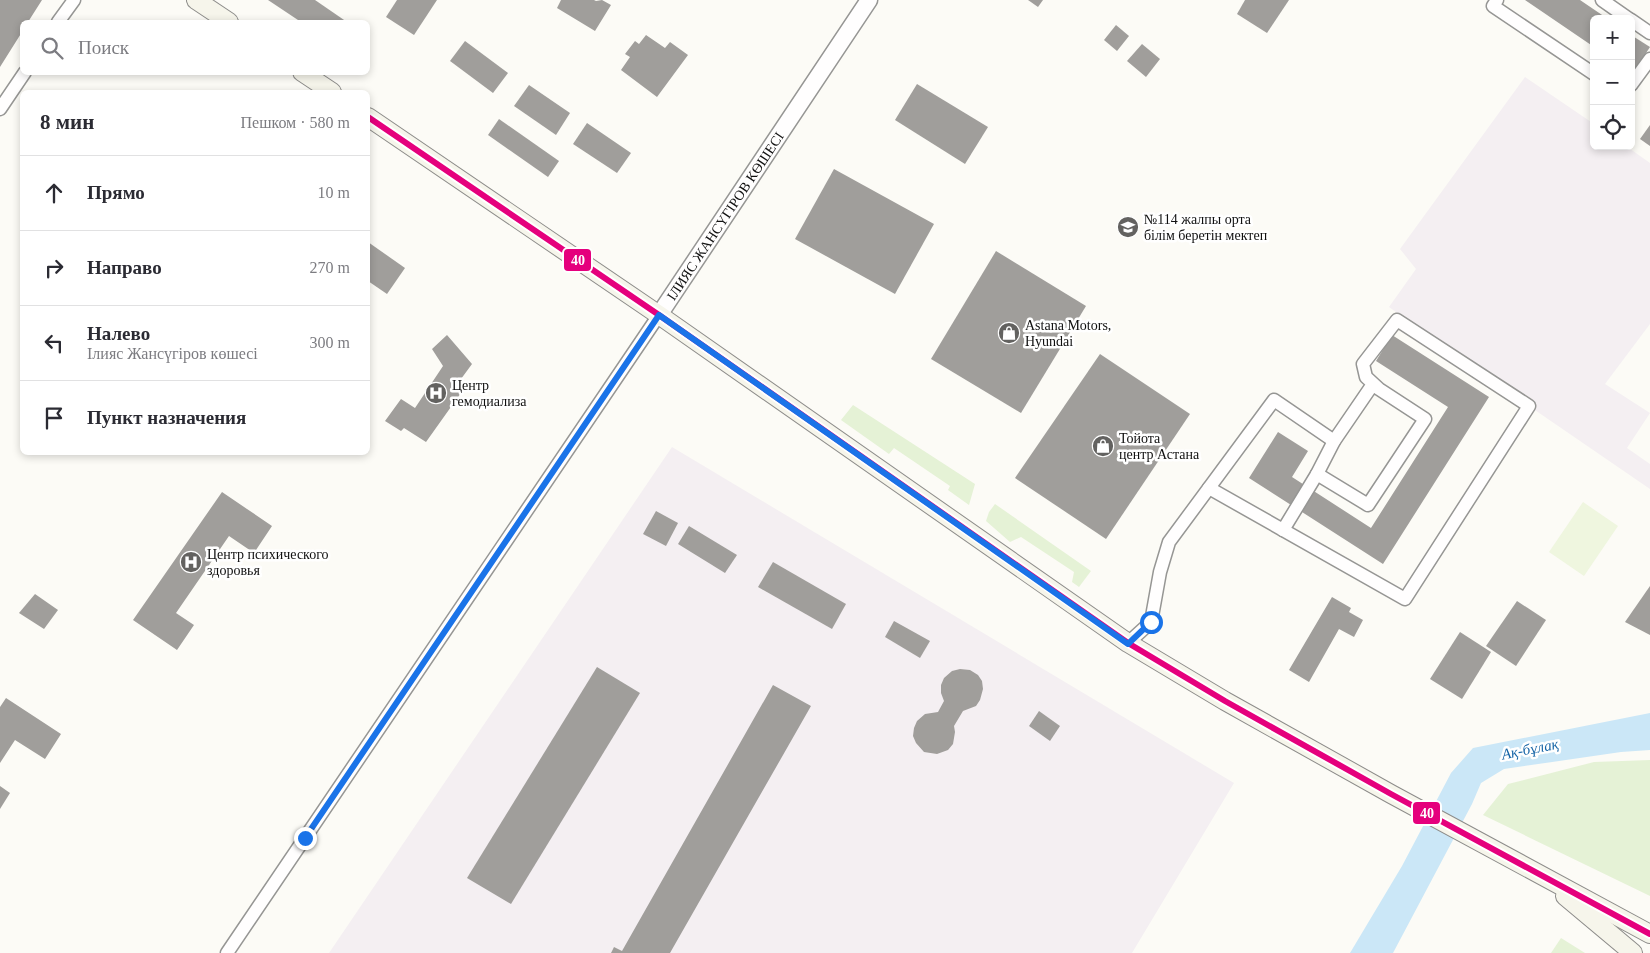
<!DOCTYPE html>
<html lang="ru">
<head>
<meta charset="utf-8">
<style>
	body { margin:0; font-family:Georgia,serif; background:#f2f2f3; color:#2b2b33 }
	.controls { position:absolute; right:15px; top:15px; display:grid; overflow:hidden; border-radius:8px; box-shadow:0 2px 8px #0003 }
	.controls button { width:45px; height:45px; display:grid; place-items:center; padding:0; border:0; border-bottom:1px solid #e1e1e2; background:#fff; color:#2b2b33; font:25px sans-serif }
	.stop { position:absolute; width:15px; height:15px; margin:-11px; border:4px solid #1a73e8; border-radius:50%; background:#fff }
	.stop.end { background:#1a73e8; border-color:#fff; box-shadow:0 1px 5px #0008 }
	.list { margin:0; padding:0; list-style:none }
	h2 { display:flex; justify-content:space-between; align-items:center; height:65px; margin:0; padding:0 20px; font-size:21px }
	h2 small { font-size:16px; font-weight:400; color:#7c7c81 }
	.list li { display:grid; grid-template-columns:32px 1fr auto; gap:15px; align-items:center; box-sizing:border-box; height:75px; padding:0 20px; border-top:1px solid #e1e1e2 }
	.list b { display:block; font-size:19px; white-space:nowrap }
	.list p { margin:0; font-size:16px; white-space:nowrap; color:#7c7c81 }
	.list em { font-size:16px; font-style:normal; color:#7c7c81 }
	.icon { flex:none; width:28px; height:28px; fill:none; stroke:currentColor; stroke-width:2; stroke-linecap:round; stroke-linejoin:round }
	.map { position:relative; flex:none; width:1650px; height:953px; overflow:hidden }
	.search { position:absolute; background:#fff; box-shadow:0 2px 8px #0003; left:20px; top:20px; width:350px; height:55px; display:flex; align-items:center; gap:12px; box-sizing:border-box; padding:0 18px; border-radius:8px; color:#7c7c81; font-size:19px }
	.panel { position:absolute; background:#fff; box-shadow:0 2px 8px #0003; left:20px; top:90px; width:350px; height:365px; border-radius:8px }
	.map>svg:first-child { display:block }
	.industrial { fill:#f4eff2 }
	.green { fill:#e5f2d6 }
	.pitch { fill:#eff6df }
	.water { fill:#cbe7f7 }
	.building { fill:#a09e9b }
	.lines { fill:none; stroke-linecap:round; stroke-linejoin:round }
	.minor-casing { stroke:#969694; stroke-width:15 }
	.tertiary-casing { stroke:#969694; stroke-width:19 }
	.secondary-casing { stroke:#8d8c8a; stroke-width:20 }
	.minor { stroke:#fffefe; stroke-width:12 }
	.tertiary { stroke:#fffefe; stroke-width:16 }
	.secondary { stroke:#f6f5eb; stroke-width:18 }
	.bus-1-casing { stroke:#fff; stroke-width:10 }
	.bus-1 { stroke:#e5007d; stroke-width:6 }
	.route { stroke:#1a73e8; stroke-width:6 }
	.labels { text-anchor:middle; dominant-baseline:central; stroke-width:5; stroke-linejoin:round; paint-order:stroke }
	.street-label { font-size:14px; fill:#101010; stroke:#fff }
	.poi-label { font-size:14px; fill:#101010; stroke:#fff; text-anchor:start }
	.water-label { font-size:15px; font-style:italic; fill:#1564a6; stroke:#fff }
	.line-badge { stroke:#fff; stroke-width:2 }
	.badge-label { font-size:14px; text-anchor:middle; font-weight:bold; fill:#fff }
</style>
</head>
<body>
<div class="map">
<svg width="1650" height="953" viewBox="0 0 1650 953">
	<rect width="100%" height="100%" fill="#fcfbf6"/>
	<g class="industrial">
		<path d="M1525,77L1594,124V146H1626L1650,163V324L1605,384L1650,413L1627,448L1650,464V489L1529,406L1389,307L1416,269L1400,249Z"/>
		<path d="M672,447L1234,783L1132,953H329Z"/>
	</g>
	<g class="green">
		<path d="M853,405L975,484L969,505L948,490L950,486L894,448L889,454L841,420Z"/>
		<path d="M995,504L1091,571L1079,587L1072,582L1074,572L1021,537L1010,542L986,521L989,512Z"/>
		<path d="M1650,760V896L1483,815L1508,784L1594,762Z"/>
		<path d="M1561,938L1585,953H1551Z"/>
	</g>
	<path class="pitch" d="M1583,502L1618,526L1584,576L1549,552Z"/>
	<path class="water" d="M1650,713V750L1621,752L1504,769L1481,783L1472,804L1393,953H1350L1402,866L1451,773L1473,748Z"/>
	<g class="building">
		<path d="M0,0H42L28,22H22V32L0,67Z"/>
		<path d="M268,0H315L347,22H301Z"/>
		<path d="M397,0H437L414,35L386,17Z"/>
		<path d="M561,0H594L596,1L602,0L611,5L595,31L557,8Z"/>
		<path d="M1028,0H1043L1038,7Z"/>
		<path d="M1245,0H1289L1267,33L1237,14Z"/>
		<path d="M1525,0H1580L1608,19H1594V47Z"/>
		<path d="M1116,25L1129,36L1117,51L1104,40Z"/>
		<path d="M646,35L665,48L670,42L688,55L657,97L621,70L630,57L625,54L635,41L639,44Z"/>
		<path d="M1631,35L1650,47L1633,73L1631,72Z"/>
		<path d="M465,41L508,73L493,93L450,61Z"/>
		<path d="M1142,44L1160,59L1146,77L1127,61Z"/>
		<path d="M917,84L988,127L965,164L895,120Z"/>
		<path d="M529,85L570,113L556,135L514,106Z"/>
		<path d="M499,119L559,161L548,177L488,135Z"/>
		<path d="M587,123L631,153L617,173L573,144Z"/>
		<path d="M1650,125V146L1640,139Z"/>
		<path d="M834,169L934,224L895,294L795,239Z"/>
		<path d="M368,242L405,268L387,294L368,281Z"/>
		<path d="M996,251L1086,306L1021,413L931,359Z"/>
		<path d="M447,335L472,364L461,379L468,383L426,442L404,428L401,431L385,421L401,399L415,408L443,366L432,349Z"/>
		<path d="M1392,335L1489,397L1383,564L1249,478L1278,432L1308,451L1292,477L1371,528L1448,407L1376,361Z"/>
		<path d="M1100,354L1190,414L1106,539L1015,478Z"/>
		<path d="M222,492L272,526L254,553L229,536L176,613L194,625L177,650L133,620Z"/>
		<path d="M656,511L678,523L666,546L643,534Z"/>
		<path d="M689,526L737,555L725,573L678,544Z"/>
		<path d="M773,562L846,604L832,629L758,587Z"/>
		<path d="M1650,586V635L1625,622Z"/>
		<path d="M35,594L58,610L44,629L19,613Z"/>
		<path d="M1332,597L1351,608L1349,612L1363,620L1354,637L1339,629L1309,682L1289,670Z"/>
		<path d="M1517,601L1546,620L1516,666L1486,646Z"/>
		<path d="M894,621L930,641L920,658L885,637Z"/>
		<path d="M1460,632L1491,652L1462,699L1430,679Z"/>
		<path d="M597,667L640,693L511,904L467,878Z"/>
		<path d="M960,669L970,670L978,675L982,681L983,689L980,700L976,706L963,711L954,726L955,732L953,744L948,750L937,754L924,752L916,743L913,736L914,728L917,721L925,714L938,712L944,701L941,693V685L944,678L952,671Z"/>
		<path d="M773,685L811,706L670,953H611L614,947L622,951Z"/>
		<path d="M6,698L61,734L45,759L15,740L0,763V707Z"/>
		<path d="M1039,711L1060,726L1050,741L1029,726Z"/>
		<path d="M0,786L10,793L0,809Z"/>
	</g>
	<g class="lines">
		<g class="minor-casing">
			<g id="minor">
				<path d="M1497,0L1493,6L1594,74"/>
				<path d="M1602,0L1629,19"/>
				<path d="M1631,20L1650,33"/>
				<path d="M58,22L74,0"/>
				<path d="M1631,85L1650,59"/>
				<path d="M0,109L25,72"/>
				<path d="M1209,488L1405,599L1529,406L1397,320L1363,364L1366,377L1379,389L1425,419L1368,505L1317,474L1334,441L1373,384"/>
				<path d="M1283,530L1317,474"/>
				<path d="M1128,643L1151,622L1160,572L1169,542L1274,400L1334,441"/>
				<path d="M227,953L659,315"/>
			</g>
		</g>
		<g class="tertiary-casing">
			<g id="tertiary">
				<path id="s1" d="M659,315L869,0"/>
			</g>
		</g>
		<g class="secondary-casing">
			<g id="secondary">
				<path d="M196,0L229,22"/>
				<path d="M302,72L332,92"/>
				<path d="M368,117L659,315L1128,643L1225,701L1391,794L1650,934"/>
				<path d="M1565,896L1633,953"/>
			</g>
		</g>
		<use href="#minor" class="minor"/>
		<use href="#tertiary" class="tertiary"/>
		<use href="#secondary" class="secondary"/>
		<g class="bus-1-casing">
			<path id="bus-1" d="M368,117L659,315L1128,643L1225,701L1391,794L1650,934"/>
		</g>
		<use href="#bus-1" class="bus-1"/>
	</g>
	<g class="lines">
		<path class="route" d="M305,838L659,315L1128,644L1151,622"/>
	</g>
	<defs>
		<g id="school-disc" transform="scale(1.125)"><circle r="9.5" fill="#636260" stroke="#fff"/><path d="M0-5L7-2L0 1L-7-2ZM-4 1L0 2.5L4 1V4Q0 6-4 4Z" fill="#fff"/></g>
		<g id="shop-disc" transform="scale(1.125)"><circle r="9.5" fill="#636260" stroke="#fff"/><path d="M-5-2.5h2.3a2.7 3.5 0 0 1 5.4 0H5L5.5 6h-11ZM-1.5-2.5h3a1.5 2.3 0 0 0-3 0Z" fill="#fff"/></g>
		<g id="hospital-disc" transform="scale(1.125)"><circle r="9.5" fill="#636260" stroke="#fff"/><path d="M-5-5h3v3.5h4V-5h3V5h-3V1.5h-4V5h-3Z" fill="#fff"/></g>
	</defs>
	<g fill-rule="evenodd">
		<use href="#school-disc" x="1128" y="227"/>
		<use href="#shop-disc" x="1009" y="333"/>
		<use href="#hospital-disc" x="436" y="393"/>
		<use href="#shop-disc" x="1103" y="446"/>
		<use href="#hospital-disc" x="191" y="562"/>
	</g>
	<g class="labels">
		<g class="street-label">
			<text stroke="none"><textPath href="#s1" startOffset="119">ІЛИЯС ЖАНСҮГІРОВ КӨШЕСІ</textPath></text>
		</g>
		<g class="poi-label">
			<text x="1144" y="219">№114 жалпы орта<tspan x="1144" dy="16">білім беретін мектеп</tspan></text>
			<text x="1025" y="325">Astana Motors,<tspan x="1025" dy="16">Hyundai</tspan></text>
			<text x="452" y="385">Центр<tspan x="452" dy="16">гемодиализа</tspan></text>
			<text x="1119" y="438">Тойота<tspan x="1119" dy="16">центр Астана</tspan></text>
			<text x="207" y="554">Центр психического<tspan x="207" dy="16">здоровья</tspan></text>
		</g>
		<g class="water-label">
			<text transform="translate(1530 749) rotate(-11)">Ақ-бұлақ</text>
		</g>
	</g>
	<g class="line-badge">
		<rect x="563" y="248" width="29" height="24" rx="5" fill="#e5007d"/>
		<rect x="1412" y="801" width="29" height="24" rx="5" fill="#e5007d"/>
	</g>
	<g class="badge-label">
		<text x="578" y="265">40</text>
		<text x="1427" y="818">40</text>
	</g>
</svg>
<div class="controls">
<button>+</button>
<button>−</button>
<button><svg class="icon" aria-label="locate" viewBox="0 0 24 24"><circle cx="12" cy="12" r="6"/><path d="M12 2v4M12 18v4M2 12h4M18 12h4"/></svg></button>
</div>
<div class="stop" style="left:1151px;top:622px"></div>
<div class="stop end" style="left:305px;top:838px"></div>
<div class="search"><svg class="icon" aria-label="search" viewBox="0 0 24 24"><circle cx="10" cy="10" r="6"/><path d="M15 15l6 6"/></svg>Поиск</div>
<section class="panel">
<h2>8 мин<small>Пешком · 580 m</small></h2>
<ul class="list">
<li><svg class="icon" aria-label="ahead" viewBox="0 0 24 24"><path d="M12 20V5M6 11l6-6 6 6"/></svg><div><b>Прямо</b></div><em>10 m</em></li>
<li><svg class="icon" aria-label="right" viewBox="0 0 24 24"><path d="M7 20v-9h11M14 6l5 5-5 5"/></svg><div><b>Направо</b></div><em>270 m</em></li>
<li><svg class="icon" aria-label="left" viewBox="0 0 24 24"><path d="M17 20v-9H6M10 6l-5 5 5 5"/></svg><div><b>Налево</b><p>Ілияс Жансүгіров көшесі</p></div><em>300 m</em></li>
<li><svg class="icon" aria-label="arrive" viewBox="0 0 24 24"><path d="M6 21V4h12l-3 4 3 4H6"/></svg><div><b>Пункт назначения</b></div></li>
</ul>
</section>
</div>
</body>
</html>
